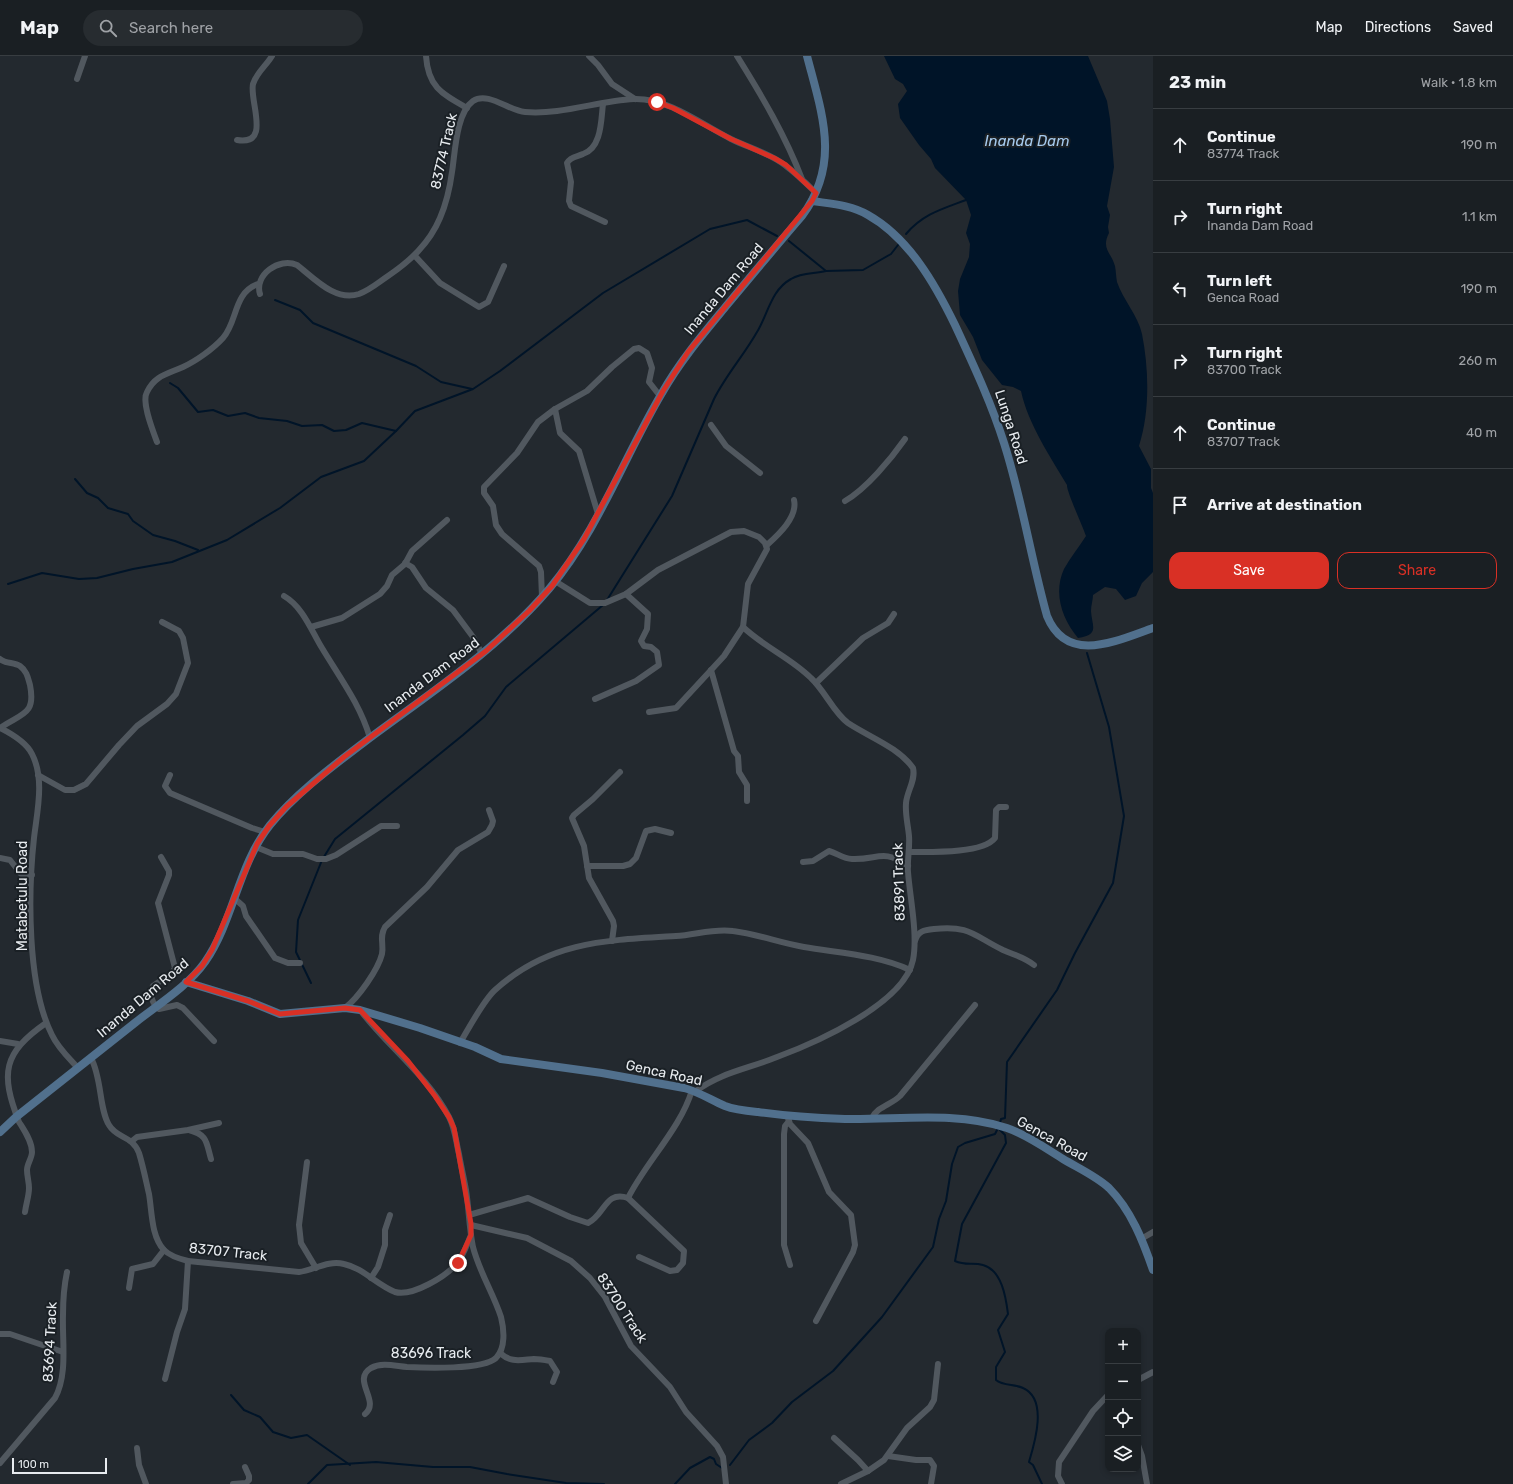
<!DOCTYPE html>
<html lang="en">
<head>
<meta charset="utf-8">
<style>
	body { margin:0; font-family:Rubik,sans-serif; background:#272c30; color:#f1f3f6 }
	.controls { position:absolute; right:12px; bottom:12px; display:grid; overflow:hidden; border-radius:8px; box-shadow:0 2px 6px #0003 }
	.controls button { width:36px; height:36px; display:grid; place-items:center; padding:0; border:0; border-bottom:1px solid #383d41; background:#1a1f23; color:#f1f3f6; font:20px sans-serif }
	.scale { position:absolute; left:12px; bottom:10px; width:95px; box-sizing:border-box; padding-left:4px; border:2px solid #e7ebef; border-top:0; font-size:11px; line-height:14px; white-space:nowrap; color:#e7ebef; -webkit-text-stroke:3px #1a2025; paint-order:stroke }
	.stop { position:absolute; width:12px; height:12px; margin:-9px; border:3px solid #d93025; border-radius:50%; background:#fff }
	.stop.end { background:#d93025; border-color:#fff; box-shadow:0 1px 4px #0008 }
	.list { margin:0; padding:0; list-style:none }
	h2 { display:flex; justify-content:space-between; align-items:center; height:52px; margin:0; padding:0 16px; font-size:17px }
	h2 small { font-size:13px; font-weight:400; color:#9fa2a6 }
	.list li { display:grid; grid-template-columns:26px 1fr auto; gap:12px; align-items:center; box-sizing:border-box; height:72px; padding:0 16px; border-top:1px solid #383d41 }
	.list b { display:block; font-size:15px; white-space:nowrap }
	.list p { margin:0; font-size:13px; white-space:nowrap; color:#9fa2a6 }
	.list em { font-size:13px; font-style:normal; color:#9fa2a6 }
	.actions { display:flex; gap:8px; padding:12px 16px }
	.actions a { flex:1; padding:9px 0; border:1px solid #d93025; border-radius:12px; text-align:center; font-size:14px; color:#d93025 }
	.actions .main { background:#d93025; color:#fff }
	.icon { flex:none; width:22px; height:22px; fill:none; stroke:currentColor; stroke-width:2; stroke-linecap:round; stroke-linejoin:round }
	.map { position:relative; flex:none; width:1153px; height:1428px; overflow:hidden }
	header { display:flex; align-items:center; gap:24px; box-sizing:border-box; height:56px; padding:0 20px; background:#1a1f23; border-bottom:1px solid #383d41 }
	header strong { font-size:19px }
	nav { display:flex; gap:22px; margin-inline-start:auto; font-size:14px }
	.search { width:280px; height:36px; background:#272c30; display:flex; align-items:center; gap:10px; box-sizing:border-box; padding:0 14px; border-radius:22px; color:#9fa2a6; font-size:15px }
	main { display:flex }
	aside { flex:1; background:#1a1f23 }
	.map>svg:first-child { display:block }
	.water { fill:#001428 }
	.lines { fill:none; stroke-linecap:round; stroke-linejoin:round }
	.stream { stroke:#001428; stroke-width:2 }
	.street { stroke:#51585f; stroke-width:6 }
	.secondary { stroke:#51708d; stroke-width:8 }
	.route { stroke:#d93025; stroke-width:5 }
	.labels { text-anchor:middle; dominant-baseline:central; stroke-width:4; stroke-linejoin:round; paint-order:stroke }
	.street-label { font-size:14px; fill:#e7ebef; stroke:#1a2025 }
	.water-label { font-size:15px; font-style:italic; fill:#a6caed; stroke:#1a2025 }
</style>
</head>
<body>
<header>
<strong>Map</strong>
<div class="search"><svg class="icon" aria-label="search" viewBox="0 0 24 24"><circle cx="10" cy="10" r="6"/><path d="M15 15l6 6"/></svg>Search here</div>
<nav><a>Map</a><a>Directions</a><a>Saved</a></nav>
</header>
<main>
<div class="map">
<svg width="1153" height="1428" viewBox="0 0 1153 1428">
	<rect width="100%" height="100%" fill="#23292f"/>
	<path class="water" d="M884,0H1088L1107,45L1110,63L1114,111L1107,150L1110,159L1108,171L1109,177C1101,193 1111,196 1115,210C1116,215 1116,221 1117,226C1123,244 1138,259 1142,278C1149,313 1150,356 1139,390L1151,413V432L1153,437V516L1142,527L1136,540L1125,544L1116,533L1105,531L1093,539C1093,544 1091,549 1091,555C1092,571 1100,578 1078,582C1062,563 1053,537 1064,513C1070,502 1079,491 1086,480C1083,471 1066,434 1067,429C1050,400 1028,368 1021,335L1013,331L1002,329L982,304L973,281L960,259L958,235L960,223L969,201L970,188L966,177L971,159L966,144L935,112L931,103L919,89L900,62L898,48L907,35L903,28L895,23Z"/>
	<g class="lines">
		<g class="stream">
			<path d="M906,178C923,158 942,153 966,144"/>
			<path d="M789,185L826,215L863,214L891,198L898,189"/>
			<path d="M275,244L300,254L313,267L416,310L441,326L472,333"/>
			<path d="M170,327L178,332L198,356L213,354L228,360L245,357L259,362L287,365L302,370L322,369L334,375L346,374L362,367L396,375"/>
			<path d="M75,423L87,437L98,442L108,452L128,458L133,465L153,479L175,485L198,494"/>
			<path d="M8,528L42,517L79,523L97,522L133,513L172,506L227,484L280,452L321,421L364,405L396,375L415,355L473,333L500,315L603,237L710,173L747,164L777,180"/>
			<path d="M607,544L672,440L714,343C726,319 744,299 757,276C768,258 771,234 791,223C802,216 814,218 826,215"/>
			<path d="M311,927L296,896L298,864L322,804L335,783L463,679L485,660L506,631L603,549"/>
			<path d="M1000,1067L1001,1063L1005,1062L1007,1006L1057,934L1075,897L1113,827L1124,760L1109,671L1087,597"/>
			<path d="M231,1339L244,1354L260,1361L273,1376L291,1382L307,1379L350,1409"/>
			<path d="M730,1409L749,1384L772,1367L792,1346L833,1315L882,1261L933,1191L939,1163L946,1145L952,1108L958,1091L965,1087L995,1078L998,1072L1005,1079L1006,1087L962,1168L955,1205C966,1210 973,1206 983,1209C1002,1214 1006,1242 1008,1258L998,1274L1005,1296L996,1311V1324C1003,1330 1015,1328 1023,1332C1048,1343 1035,1386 1029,1406L1033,1409L1042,1428"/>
			<path d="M308,1428L327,1409L376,1406L433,1411H470L507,1418L566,1427L604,1428"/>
			<path d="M675,1428L690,1412L710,1401L714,1403L716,1408L722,1412"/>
		</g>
		<g class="street">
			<path d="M426,0C428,31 442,38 467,52"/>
			<path d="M589,0L598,9L612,28L635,43"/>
			<path d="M737,0C762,40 785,79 802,123"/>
			<path d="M77,23L85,0"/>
			<path d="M603,48C601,63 602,92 583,98C577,101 571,100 567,107L571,126L569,145L571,150L605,166"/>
			<path d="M237,84C272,90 249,45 253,28C257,16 266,10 272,0"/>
			<path d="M415,200L440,227L479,251L488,246L504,210"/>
			<path d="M260,238C254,219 279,201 297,209C314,222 335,246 359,238C370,234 379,226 388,220C410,205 429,188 440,162C446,148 450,131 452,116C455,98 456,57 473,45C488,35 509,55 525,56C562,59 597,45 634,43C669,42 701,68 731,83C749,92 770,97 786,110C797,118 807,128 816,137"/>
			<path d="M555,353L560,377L579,395L598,458"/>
			<path d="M711,369L726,390L760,417"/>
			<path d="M157,386C153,375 141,346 147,336C155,319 168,318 183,311C196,305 213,293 223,282C238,265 233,237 258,228"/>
			<path d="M845,445C866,433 891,403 905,383"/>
			<path d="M767,489C778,479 798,461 794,444"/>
			<path d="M405,507L412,511L426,532L453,554L473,581L482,598"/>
			<path d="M555,525L590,547H605L626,538L658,514L731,476L744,475L759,481L765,487L767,493L748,528L743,571L724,600L676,652L649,656"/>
			<path d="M284,540C303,551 311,574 322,592C340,622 360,648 370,682"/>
			<path d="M542,541L541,516L539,510L502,478L496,469L493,450L484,437V431L517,397L538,366L555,353L587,335L612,311L634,293L639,292L647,297L652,312L649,326L660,340"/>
			<path d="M311,571L342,562L380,538L387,530L392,519L405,508L412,495L447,464"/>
			<path d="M0,603C6,608 14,606 20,610C27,615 28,622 30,629C36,659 22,657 0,672"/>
			<path d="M711,614L734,695L738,700L739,716L747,729V745"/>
			<path d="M816,627L863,582L888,567L894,558"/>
			<path d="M595,643L636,625L659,609L657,596L651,591L644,590L641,585L647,573L648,558L626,538"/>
			<path d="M0,672C12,678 26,686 32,698C45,723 37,756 34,782C28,837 27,930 52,979C58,992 69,1002 78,1012"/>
			<path d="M38,719L65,734H74L86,728L119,689L137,670L167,648L176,638L188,607L183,582L179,575L162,566"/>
			<path d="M170,719L165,730L170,737L252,772L265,776"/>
			<path d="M256,791L273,798H303L317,803H326L336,799L381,770H397"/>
			<path d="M909,796C928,796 983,798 995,782L996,754L999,751H1006"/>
			<path d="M161,801L169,815V819L158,847L175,912L172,917L153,930C148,937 153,949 159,953L177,949L183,952L214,985"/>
			<path d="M0,802L10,804L21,818L32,819"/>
			<path d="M803,806L813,805L829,795C837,797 843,803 852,803C879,804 882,792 908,810"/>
			<path d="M587,810H623L630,808L636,802L646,775L655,773L671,777"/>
			<path d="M234,842L243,850L246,860L275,902L288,907H300"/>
			<path d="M612,885L614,870L613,865L589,822L584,790L572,762L574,759L593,743L620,716"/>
			<path d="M915,885C918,875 924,874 934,873C970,869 974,880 1003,894C1014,899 1024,901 1034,909"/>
			<path d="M345,952C358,942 378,914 382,898C384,888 379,881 385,871L427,831L458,794L488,776L492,769L493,765L489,754"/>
			<path d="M360,954C388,991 427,1019 449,1061C455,1072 456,1086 459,1098C461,1110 464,1122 466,1134C469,1153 469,1172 473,1191C479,1215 493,1237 501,1261C504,1273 506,1292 496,1302C483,1314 425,1312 407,1311C395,1310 382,1306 371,1312C351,1324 381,1345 365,1358"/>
			<path d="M0,985L18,988"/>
			<path d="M460,987C469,972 483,945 495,934C549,885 607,884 676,880C695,879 714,872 733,875C757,878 780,887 804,891C839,897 878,899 910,914"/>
			<path d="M91,1002C102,1022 99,1053 109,1069C117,1083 132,1079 139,1097C143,1110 146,1125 149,1138C152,1155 151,1180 164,1194C170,1200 180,1203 188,1205L299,1216C314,1214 328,1204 344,1208C363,1212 377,1229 395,1236C412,1241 447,1220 457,1207C464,1199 467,1188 471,1179"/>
			<path d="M696,1035C722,1016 748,1013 777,1001C815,987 904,948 913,904C918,879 910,842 908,816C907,804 910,792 909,780C908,769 905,758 906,747C907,735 916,724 913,712C898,691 869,681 848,667C834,657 825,635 811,622C791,602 764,591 743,571"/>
			<path d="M787,1059L790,1068L808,1087L829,1136L851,1159L855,1189L853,1196L816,1265"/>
			<path d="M872,1062C878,1050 891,1049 900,1040L975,949"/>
			<path d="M789,1065L785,1070L784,1078V1189L790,1209"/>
			<path d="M189,1074C208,1079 206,1086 211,1103"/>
			<path d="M132,1085L137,1081L188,1074L219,1067"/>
			<path d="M307,1106L299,1169L301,1187L316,1212"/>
			<path d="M628,1142C646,1106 681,1072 692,1034"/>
			<path d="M25,1156C26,1148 29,1140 29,1132C29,1126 27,1120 27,1114C27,1108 32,1102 32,1096C32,1085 24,1074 19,1066C0,1017 3,997 46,967"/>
			<path d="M469,1159L528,1142L570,1161L588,1167C605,1159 605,1134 628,1142L684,1195L683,1207L677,1214L670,1215L639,1201"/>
			<path d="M471,1169L527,1182L571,1205L590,1222L605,1241L631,1290L670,1331L686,1356L717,1390L723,1401L726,1428"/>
			<path d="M1141,1183L1153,1176"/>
			<path d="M371,1222L378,1211L385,1189V1174L390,1159"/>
			<path d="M129,1232L132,1213L153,1208L164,1194"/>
			<path d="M0,1278H10L63,1296"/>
			<path d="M500,1297C511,1307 520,1304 534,1303C539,1303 545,1304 550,1305L557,1316L553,1326"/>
			<path d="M165,1323L177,1276L185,1253L188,1205"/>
			<path d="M1138,1324L1153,1316"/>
			<path d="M834,1382L858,1404L868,1415"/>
			<path d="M1138,1389L1142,1400L1147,1428"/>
			<path d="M137,1392L139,1409L146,1428"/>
			<path d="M888,1400L916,1404H930L934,1410L931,1428"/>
			<path d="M0,1407L55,1342C68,1318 62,1285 63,1259C63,1245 64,1230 67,1216"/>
			<path d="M233,1428L246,1427L249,1424V1420L245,1411"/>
			<path d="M841,1428L868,1415L884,1404L907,1372L930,1351L934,1344L938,1308"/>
			<path d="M1062,1428L1058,1420L1059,1406L1093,1355L1108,1339"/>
		</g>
		<g class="secondary">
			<path d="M812,145C832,148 851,149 868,159C909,182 935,228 955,269C973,308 991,346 1004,387C1022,443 1031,503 1047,560C1067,609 1116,585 1153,572"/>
			<path d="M186,926L248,945L280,958L345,952L360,954L420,972L475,991L501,1003L602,1017L684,1032C699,1036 711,1044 725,1050C735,1054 747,1055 758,1056C786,1060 816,1062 845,1063C899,1064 955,1055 1007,1072C1027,1079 1045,1092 1063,1103C1078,1112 1096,1120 1109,1132C1131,1154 1143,1185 1153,1214"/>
			<path d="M0,1076L16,1061C56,1029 96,998 136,966C159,948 188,930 205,906C234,864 238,809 270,769C297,736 333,710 367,684C430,637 498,593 549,533C598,475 624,401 662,337C680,305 704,277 727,249C752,219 777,189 802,160C841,107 822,58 807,0"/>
		</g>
	</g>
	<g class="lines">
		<path class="route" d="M458,1207L471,1179V1168L454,1072L449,1061L435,1040L408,1005L360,954L345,952L280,958L248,945L186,926L202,910L212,894L257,788L269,770L286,751L344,701L486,595L529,555L552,530L584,483L663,335L688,296L812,145L816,137L786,109L774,102L731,83L673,52L657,46"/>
	</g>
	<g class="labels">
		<g class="street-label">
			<text transform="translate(444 95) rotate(-77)">83774 Track</text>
			<text transform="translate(724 233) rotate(-50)">Inanda Dam Road</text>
			<text transform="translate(1011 371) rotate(72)">Lunga Road</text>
			<text transform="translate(432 619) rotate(-37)">Inanda Dam Road</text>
			<text transform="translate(899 826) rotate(-92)">83891 Track</text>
			<text transform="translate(22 840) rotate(-90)">Matabetulu Road</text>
			<text transform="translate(143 942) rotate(-40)">Inanda Dam Road</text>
			<text transform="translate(664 1017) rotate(12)">Genca Road</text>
			<text transform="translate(1052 1083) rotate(29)">Genca Road</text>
			<text transform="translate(228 1196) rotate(6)">83707 Track</text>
			<text transform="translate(622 1252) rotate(57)">83700 Track</text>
			<text transform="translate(50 1286) rotate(-87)">83694 Track</text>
			<text x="431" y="1297">83696 Track</text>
		</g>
		<g class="water-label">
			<text x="1027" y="85">Inanda Dam</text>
		</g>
	</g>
</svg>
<div class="controls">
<button>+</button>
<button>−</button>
<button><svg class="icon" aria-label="locate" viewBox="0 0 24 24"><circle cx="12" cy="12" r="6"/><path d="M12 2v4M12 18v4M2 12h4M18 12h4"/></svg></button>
<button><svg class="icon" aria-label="layers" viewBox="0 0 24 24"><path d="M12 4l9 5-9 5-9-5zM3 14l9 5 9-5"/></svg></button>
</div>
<div class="scale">100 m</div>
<div class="stop" style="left:657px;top:46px"></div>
<div class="stop end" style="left:458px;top:1207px"></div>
</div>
<aside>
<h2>23 min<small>Walk · 1.8 km</small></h2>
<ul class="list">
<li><svg class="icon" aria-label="ahead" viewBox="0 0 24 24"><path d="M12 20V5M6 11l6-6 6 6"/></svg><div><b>Continue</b><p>83774 Track</p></div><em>190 m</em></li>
<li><svg class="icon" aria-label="right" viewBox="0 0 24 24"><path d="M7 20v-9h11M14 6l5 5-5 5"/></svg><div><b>Turn right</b><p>Inanda Dam Road</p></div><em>1.1 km</em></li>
<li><svg class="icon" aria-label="left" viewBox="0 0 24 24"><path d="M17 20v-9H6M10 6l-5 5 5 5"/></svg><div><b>Turn left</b><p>Genca Road</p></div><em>190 m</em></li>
<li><svg class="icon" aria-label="right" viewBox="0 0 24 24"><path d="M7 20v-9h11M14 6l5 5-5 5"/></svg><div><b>Turn right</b><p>83700 Track</p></div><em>260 m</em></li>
<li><svg class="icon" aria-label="ahead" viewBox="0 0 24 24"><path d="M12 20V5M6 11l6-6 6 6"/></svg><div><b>Continue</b><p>83707 Track</p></div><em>40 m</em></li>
<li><svg class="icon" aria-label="arrive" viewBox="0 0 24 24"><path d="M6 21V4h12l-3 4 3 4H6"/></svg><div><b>Arrive at destination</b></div></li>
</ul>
<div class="actions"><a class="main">Save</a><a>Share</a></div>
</aside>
</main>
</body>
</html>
